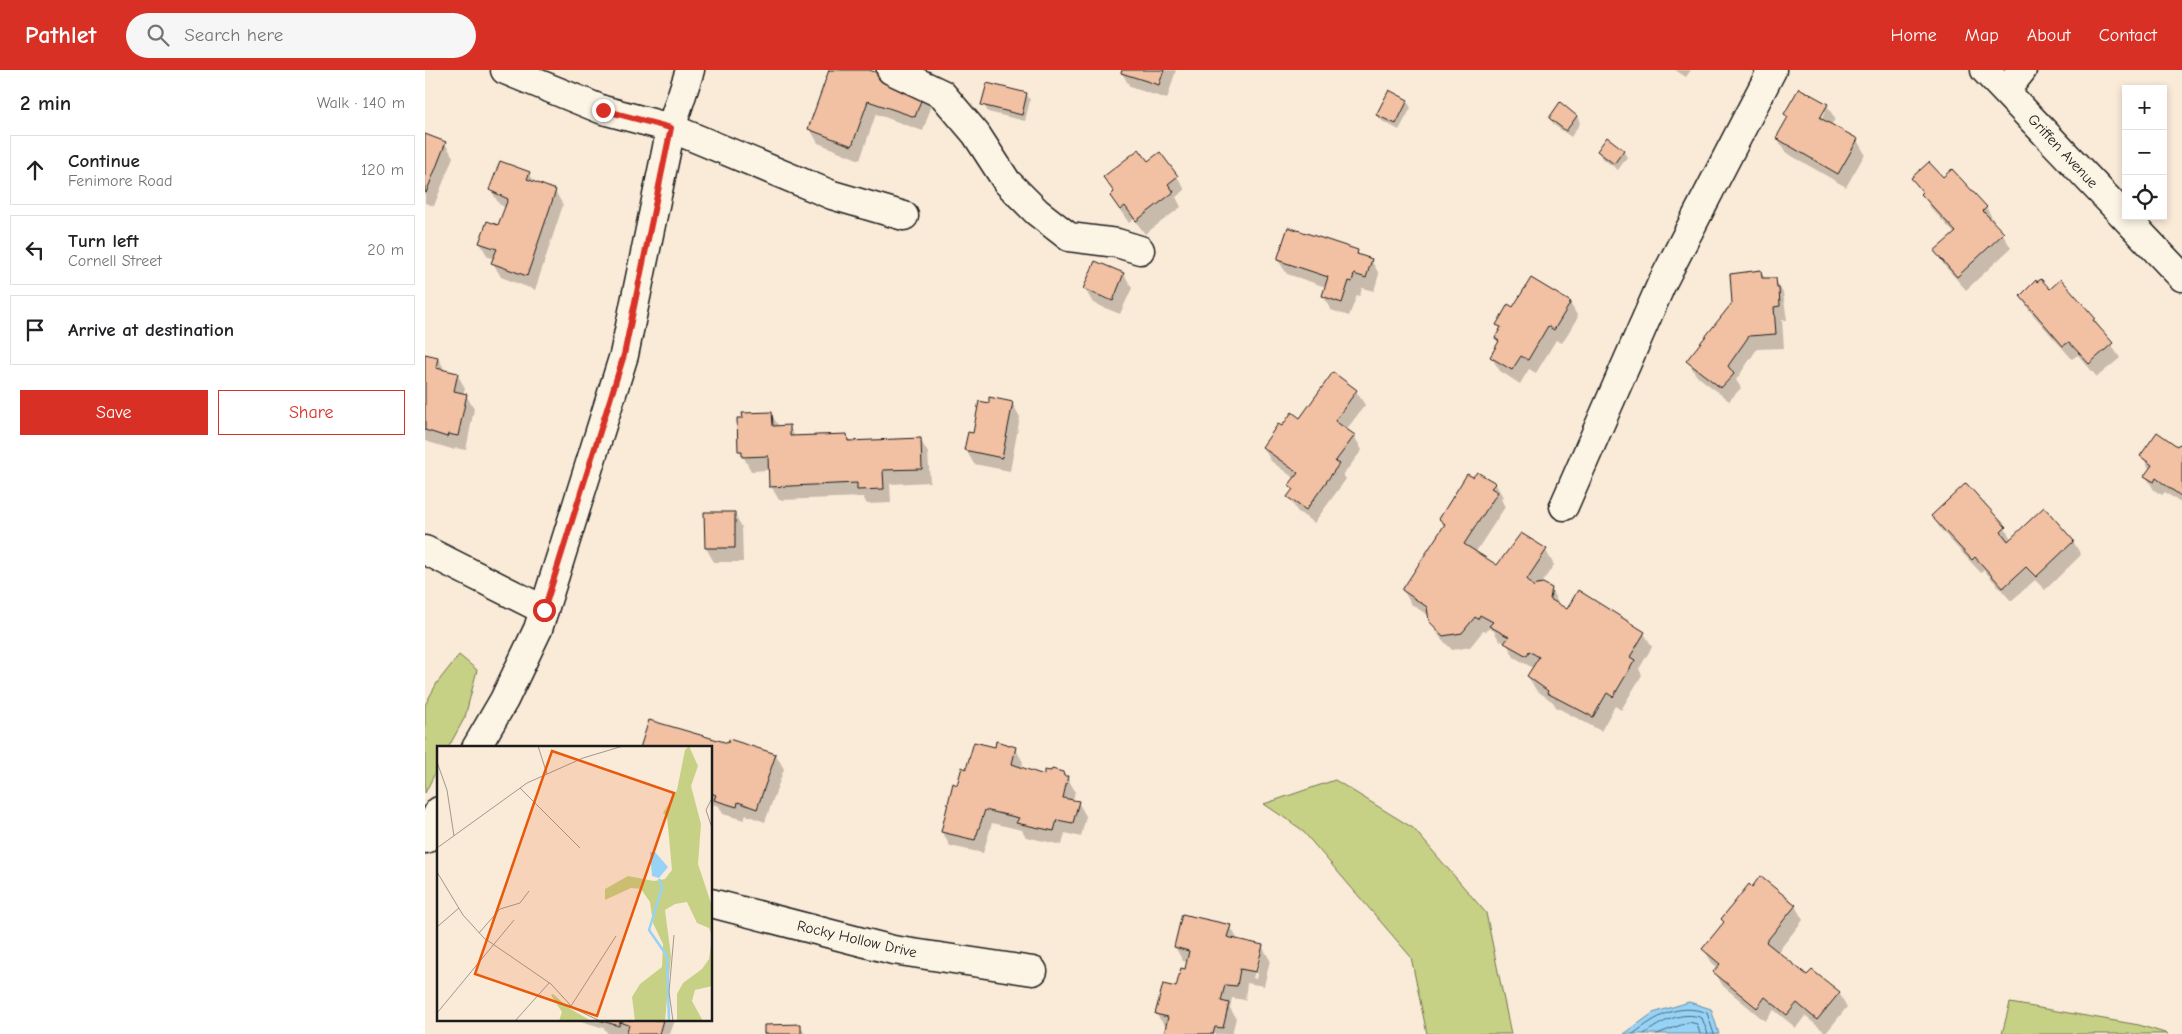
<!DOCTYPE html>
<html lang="en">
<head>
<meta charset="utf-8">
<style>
	body { margin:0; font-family:"Comic Neue",sans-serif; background:#f6f6f6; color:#202124 }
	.controls { position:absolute; right:15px; top:15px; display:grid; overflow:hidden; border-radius:0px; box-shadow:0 2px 8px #0003 }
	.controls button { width:45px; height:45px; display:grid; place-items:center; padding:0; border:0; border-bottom:1px solid #e0e0e0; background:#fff; color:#202124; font:25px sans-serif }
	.stop { position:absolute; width:15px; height:15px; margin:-11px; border:4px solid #d93025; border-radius:50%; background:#fff }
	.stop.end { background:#d93025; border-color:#fff; box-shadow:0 1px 5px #0008 }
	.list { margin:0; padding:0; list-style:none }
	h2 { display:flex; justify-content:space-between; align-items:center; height:65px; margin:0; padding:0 20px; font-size:21px }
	h2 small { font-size:16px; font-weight:400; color:#757577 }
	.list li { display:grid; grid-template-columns:32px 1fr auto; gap:15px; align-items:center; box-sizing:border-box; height:70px; margin:0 10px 10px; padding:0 10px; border:1px solid #e0e0e0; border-radius:0px }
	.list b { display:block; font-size:19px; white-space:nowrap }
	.list p { margin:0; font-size:16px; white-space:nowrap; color:#757577 }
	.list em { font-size:16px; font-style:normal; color:#757577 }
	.actions { display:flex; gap:10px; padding:15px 20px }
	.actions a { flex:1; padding:11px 0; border:1px solid #d93025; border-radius:0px; text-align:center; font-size:18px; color:#d93025 }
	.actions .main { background:#d93025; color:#fff }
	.icon { flex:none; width:28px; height:28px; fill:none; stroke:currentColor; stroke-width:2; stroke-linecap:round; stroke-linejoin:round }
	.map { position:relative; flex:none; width:1757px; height:964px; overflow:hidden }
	header { display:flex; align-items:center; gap:30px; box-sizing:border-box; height:70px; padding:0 25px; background:#d93025; color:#fff }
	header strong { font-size:24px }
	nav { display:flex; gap:28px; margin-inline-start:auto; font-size:18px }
	.search { width:350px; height:45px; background:#f6f6f6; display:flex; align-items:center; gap:12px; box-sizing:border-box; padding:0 18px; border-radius:28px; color:#757577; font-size:19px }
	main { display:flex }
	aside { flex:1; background:#fff }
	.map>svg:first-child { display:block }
	.green { fill:#c6d185; stroke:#717650 }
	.water { fill:#97d3f7; stroke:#668a9f }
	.shadow { fill:#0003; fill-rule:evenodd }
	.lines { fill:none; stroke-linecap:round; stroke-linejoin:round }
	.shore { stroke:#4d6574; stroke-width:1 }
	.building { fill:#f2c0a2; stroke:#1c1c1c }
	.minor-casing { stroke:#1c1c1c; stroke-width:31 }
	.minor { stroke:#fcf5e5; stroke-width:28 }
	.route { stroke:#d93025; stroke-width:6 }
	.labels { text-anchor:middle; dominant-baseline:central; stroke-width:5; stroke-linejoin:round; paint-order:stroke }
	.street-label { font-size:15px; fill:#1c1c1c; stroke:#fcf5e5 }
	.inset-river { fill:none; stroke:#97d3f7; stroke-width:2.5 }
	.inset-road { fill:none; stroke:#a1988d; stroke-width:1 }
	.view { fill:#e8590c; fill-opacity:0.15; stroke:#e8590c; stroke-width:2.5 }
	.inset-edge { fill:none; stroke:#1c1c1c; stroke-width:2.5 }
</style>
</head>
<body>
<header>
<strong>Pathlet</strong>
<div class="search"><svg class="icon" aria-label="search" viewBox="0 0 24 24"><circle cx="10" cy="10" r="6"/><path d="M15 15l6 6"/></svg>Search here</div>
<nav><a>Home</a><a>Map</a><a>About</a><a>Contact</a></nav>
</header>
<main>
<aside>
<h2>2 min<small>Walk · 140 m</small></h2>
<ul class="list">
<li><svg class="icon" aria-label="ahead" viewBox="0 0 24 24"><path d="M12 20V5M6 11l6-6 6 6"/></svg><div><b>Continue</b><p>Fenimore Road</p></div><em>120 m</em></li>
<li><svg class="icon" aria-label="left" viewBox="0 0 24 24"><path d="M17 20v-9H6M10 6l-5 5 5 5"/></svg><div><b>Turn left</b><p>Cornell Street</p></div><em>20 m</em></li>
<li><svg class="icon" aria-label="arrive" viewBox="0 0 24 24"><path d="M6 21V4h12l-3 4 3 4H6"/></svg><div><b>Arrive at destination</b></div></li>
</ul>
<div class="actions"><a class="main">Save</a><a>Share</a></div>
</aside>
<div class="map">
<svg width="1757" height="964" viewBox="0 0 1757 964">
	<rect width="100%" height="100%" fill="#faead8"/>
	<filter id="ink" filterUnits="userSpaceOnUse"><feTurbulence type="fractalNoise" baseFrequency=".02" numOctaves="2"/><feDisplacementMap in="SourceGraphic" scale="10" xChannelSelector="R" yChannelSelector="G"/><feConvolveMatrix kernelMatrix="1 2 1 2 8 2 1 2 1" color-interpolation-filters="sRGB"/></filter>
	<g filter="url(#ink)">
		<g class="green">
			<path d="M34,585L52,600L40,647L23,678H14V695L0,723V635L12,613Z"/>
			<path d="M910,710L988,758L1061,843L1086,964H1002L986,887L876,759L839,734Z"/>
			<path d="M1585,933L1714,955L1743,964H1577Z"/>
		</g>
		<path class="water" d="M1264,932L1286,939L1294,964H1199L1228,943Z"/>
		<g class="shadow">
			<path d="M405,0H440L507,34L498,61L451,44L435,90L393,73L385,59Z"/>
			<path d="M698,0H751L742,29L705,17L697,3Z"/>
			<path d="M1250,0H1266L1261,7Z"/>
			<path d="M601,24L605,30L600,51L563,42L559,35Z"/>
			<path d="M982,31L986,38L974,60L957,51L953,45Z"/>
			<path d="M1402,35L1410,49L1406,55L1432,70L1440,84L1421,117L1360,82L1352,68L1363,49L1360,44ZM1398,41H1401L1393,54L1391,52Z"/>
			<path d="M1152,46L1155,53L1146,67L1129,55L1125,48Z"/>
			<path d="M0,65L20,73L28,87L9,136L0,133Z"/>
			<path d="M1173,81H1198L1202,87L1193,100L1177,88Z"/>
			<path d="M723,92L752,106L760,120L751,127L756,137L720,164L709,149L704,153L695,140L687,126L690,124L679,107Z"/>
			<path d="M104,103L110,113L130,121L138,135L110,220L76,207L68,193L69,189L63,187L55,173L74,157L81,138L74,134L66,120Z"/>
			<path d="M1488,109L1561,137L1569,151L1567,153L1578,164L1586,178L1541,220L1519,195L1511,182L1530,164L1506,138Z"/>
			<path d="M932,181L935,186L946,190L954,204L949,221L937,218L935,226L932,225L924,246L906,240L898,226L901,217L862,204L853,190Z"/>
			<path d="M1336,202L1340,209H1350L1358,223L1362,250H1357L1359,278L1332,279L1311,310L1316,318L1304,331L1271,305L1263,291Z"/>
			<path d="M699,204L707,218L695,244L668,233L660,219Z"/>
			<path d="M1625,221L1669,249L1695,288L1672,307L1653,285L1647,289L1604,240L1596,226Z"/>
			<path d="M1145,233L1153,247L1137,273L1131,270L1111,303L1104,299L1095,314L1075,301L1066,287L1074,274L1071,268L1076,260L1073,255L1089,239Z"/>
			<path d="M0,285L13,288L21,302L32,304L40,318L38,325H41L49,339L41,380L30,378V380L0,371Z"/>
			<path d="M908,304L931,321L940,335L921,360L929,366L937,380L918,405L921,409L889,453L872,441L864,427L868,421L865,417L870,409L846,391L838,377L857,358L875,350Z"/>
			<path d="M587,333L595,347L585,401L549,394L541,380L565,334Z"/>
			<path d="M346,343L354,357L364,356L370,367L422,365L426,372L495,369L503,383L505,412L465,414L466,433L442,434L438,427L354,430L346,416L345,400L326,401L315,380Z"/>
			<path d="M1753,378H1757V434L1740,422L1737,425L1729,420L1721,406L1725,400L1717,386Z"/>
			<path d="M1048,409L1070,413L1078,427L1076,429L1080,437L1050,483L1072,497L1096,464L1121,481L1129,495L1115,515L1126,519L1134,535L1143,540L1219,563L1227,577L1214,599L1217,605L1196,640L1190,636L1176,661L1131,637L1128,632L1111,620L1103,606L1108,598L1089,587L1082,574L1074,570L1069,561L1064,558L1061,562L1058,561L1045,577L1027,580L1014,566L1004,546L986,534L978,520L1019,456L1015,449Z"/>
			<path d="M309,443L317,457L318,492H289L281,478Z"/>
			<path d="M1508,446L1580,458L1586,469L1648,471L1656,485L1620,520L1610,510L1586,531L1559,500L1556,503L1516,460Z"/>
			<path d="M286,678L351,685L359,699L340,752L321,745L319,750L298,744L294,736L286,734Z"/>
			<path d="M571,678H590L598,692L597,698L619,706L637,703L642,707L650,721L648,731L653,732L661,746L656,767L640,763L637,775L601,767L597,760L567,753L558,783L525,776L517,762L532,717L542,701Z"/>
			<path d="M1370,836L1378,850L1352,883L1382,907L1414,923L1422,937L1401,963L1380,946L1371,958L1349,940L1340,951L1298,916L1290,902L1293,898L1287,893L1279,879Z"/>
			<path d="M805,856L813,870L837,876L845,890L839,916L822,913L820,930L807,928L805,938L811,948L807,964H740L742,958L731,944L751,918L763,892L758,891L750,877ZM834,886H836L831,909L828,908Z"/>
			<path d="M153,950H250L245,964H183L179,958Z"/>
			<path d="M375,956L380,964H341Z"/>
		</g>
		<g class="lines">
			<g class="shore">
				<path d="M1208,964C1231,947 1253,932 1282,943L1289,964"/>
				<path d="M1219,964C1236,952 1257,940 1277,948L1283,964"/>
				<path d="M1232,964L1264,952L1272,954L1275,964"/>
			</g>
		</g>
		<g class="building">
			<path d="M404,0H444L500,19L490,47L443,31L427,76L383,59Z"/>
			<path d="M697,0H739L734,15L696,3Z"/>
			<path d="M562,13L602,23L597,45L556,35Z"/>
			<path d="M1374,18L1403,34L1395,48L1433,69L1413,104L1351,68L1363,47L1359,44Z"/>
			<path d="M964,20L983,30L971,54L951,45Z"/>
			<path d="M1135,32L1152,46L1141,61L1124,48Z"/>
			<path d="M0,64L21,72L1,123L0,122Z"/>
			<path d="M1182,67L1199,80L1189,94L1172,81Z"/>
			<path d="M714,79L723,91L735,82L753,106L743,114L749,122L711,151L700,136L695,140L685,126L689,122L678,107Z"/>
			<path d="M75,91L105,102L102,109L131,120L102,206L66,193L72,179L54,173L62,151L73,155L83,129L64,120Z"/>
			<path d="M1504,92L1518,107L1527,99L1562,137L1558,141L1579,163L1532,207L1509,181L1531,162L1496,124L1498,122L1486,108Z"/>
			<path d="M863,157L933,180L932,184L947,189L941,208L929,204L927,212L924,211L917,233L897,226L903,207L852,190Z"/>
			<path d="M670,191L699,203L688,231L658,219Z"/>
			<path d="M1336,200L1337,208H1351L1352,218H1354L1355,236L1349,237L1351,264L1324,266L1303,296L1309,304L1296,318L1261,291L1307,233L1305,204Z"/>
			<path d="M1106,208L1146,232L1129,260L1123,256L1103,290L1096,286L1087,300L1065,287L1074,271L1070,268L1076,257L1071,255L1083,234L1088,237Z"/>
			<path d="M1616,209L1625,219L1636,209L1670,248L1668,250L1688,273L1664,294L1644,272L1638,276L1595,226L1611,210L1612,212Z"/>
			<path d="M0,284L13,287L11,298L33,303L29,321L42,324L33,366L23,364L22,367L0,360Z"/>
			<path d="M908,302L932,320L910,351L930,365L910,392L914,394L881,440L862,427L868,419L863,416L873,403L837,377L853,354L857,356L867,342L875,348Z"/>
			<path d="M564,327L588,332L577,388L539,380L543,362L548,363L554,331L564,333Z"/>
			<path d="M347,342L348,356L365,355V366L422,364L423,371L496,368L497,399L458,400L459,419L432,420V413L344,417L343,386L317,387V381H313L312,348H318L317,343Z"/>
			<path d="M1732,362L1752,376L1754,374L1757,376V427L1731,408L1729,412L1719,406L1727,395L1715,386Z"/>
			<path d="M1052,402L1071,413L1066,418L1073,422L1039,474L1072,495L1096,463L1122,479L1102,509L1109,517L1112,514L1118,513L1127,518L1125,529L1142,539L1153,520L1220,562L1205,587L1210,590L1188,627L1182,623L1168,647L1122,623L1123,621L1102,606L1114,587L1104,581L1102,586L1079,573L1084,567L1064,556L1068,552L1055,545L1053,549L1050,547L1037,563L1018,566L1004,551L1002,537L977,520L1020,454L1014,449L1042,404L1048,407Z"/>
			<path d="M1541,413L1581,457L1576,462L1583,471L1619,437L1649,471L1611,507L1601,497L1578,518L1550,487L1547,490L1506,446Z"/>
			<path d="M279,442H310V478H280Z"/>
			<path d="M224,650L303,673L304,669L351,684L332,739L313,732L312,737L289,730L291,725L286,723V678H215Z"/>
			<path d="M571,671L591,677L587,694L619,705V700L626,701L627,699L638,702L639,706H643L638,728L654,731L648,753L632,750L629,761L591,753L594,748L560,740L550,770L516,762L528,713L532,715L537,697L541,699L549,672L570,677Z"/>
			<path d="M1335,806L1371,835L1341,872L1382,905L1387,900L1415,922L1392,950L1372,933L1362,945L1340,927L1332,938L1288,902L1295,894L1277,879L1299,852L1296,849L1324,814L1327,817Z"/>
			<path d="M757,844L806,855L802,867L838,875L831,902L815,899L812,916L800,915L796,931L804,933L798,958L790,957L788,964H739L743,947L730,944L738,914L751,917L756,898L760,899L764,881L749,877Z"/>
			<path d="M174,950H238L234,964H201L204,955L195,952L194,956Z"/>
			<path d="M376,954V964H339V955Z"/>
		</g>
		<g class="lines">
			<g class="minor-casing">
				<g id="minor">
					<path d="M80,0L178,40L246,58L407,125L479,146"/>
					<path d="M466,0L517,24L551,64L582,112L612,142L644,167L692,173L715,180"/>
					<path d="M1560,0L1757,207"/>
					<path d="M1581,20L1597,0"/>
					<path d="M1139,436L1236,215L1347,0"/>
					<path d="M0,480L119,540"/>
					<path d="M51,678L79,630L113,559L199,285L246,58L265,0"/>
					<path d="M0,769L14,741"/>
					<path d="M286,833L468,880L608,901"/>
				</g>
			</g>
			<use href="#minor" class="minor"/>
		</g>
	</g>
	<g class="lines" filter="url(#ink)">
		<path class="route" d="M119,540L199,285L246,58L178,40"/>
	</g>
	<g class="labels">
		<g class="street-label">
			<text transform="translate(1638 81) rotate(47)">Griffen Avenue</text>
			<text transform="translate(432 869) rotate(13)">Rocky Hollow Drive</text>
		</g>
	</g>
	<g transform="translate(12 676)">
		<rect width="275" height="275" fill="#faead8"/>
		<path d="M252,0L261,20L254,40L264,78L261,118L275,160V190L272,182L260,177L250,156L238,158L228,164L234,210L228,275H198L195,251L203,238L225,221L226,198L216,177L213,156L204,143L194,142L168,154V143L191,130L217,135L228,133L235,124L230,70L226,67L240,44L248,4ZM275,192V240L258,244L255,255L266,275H240V248L246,237L265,223L272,213ZM116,248L132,262L154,275H122L125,266L114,249Z" fill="#c6d185"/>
		<path d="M213,106H218L231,121L222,132L215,130Z" fill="#97d3f7"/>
		<path class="inset-river" d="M222,133L225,142L212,184L230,210L232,275"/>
		<path class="inset-road" d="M101,0L110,28M0,16L10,44L17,90M83,42L143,102M275,52L269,64L275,82M0,102L90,37L146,12L186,0M0,126L26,169L47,192L114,238L136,262L163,275M0,181L22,162M42,187L63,163L83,157L92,145M134,260L179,190M0,267L77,174M78,275L112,237M236,275L232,246L237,189"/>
		<path class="view" d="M115,5L237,47L160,270L38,228Z"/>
		<rect width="275" height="275" class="inset-edge"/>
	</g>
</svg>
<div class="controls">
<button>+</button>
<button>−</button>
<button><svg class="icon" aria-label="locate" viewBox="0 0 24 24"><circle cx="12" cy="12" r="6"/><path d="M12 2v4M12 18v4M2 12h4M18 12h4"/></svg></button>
</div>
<div class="stop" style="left:119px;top:540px"></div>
<div class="stop end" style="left:178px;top:40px"></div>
</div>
</main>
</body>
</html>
